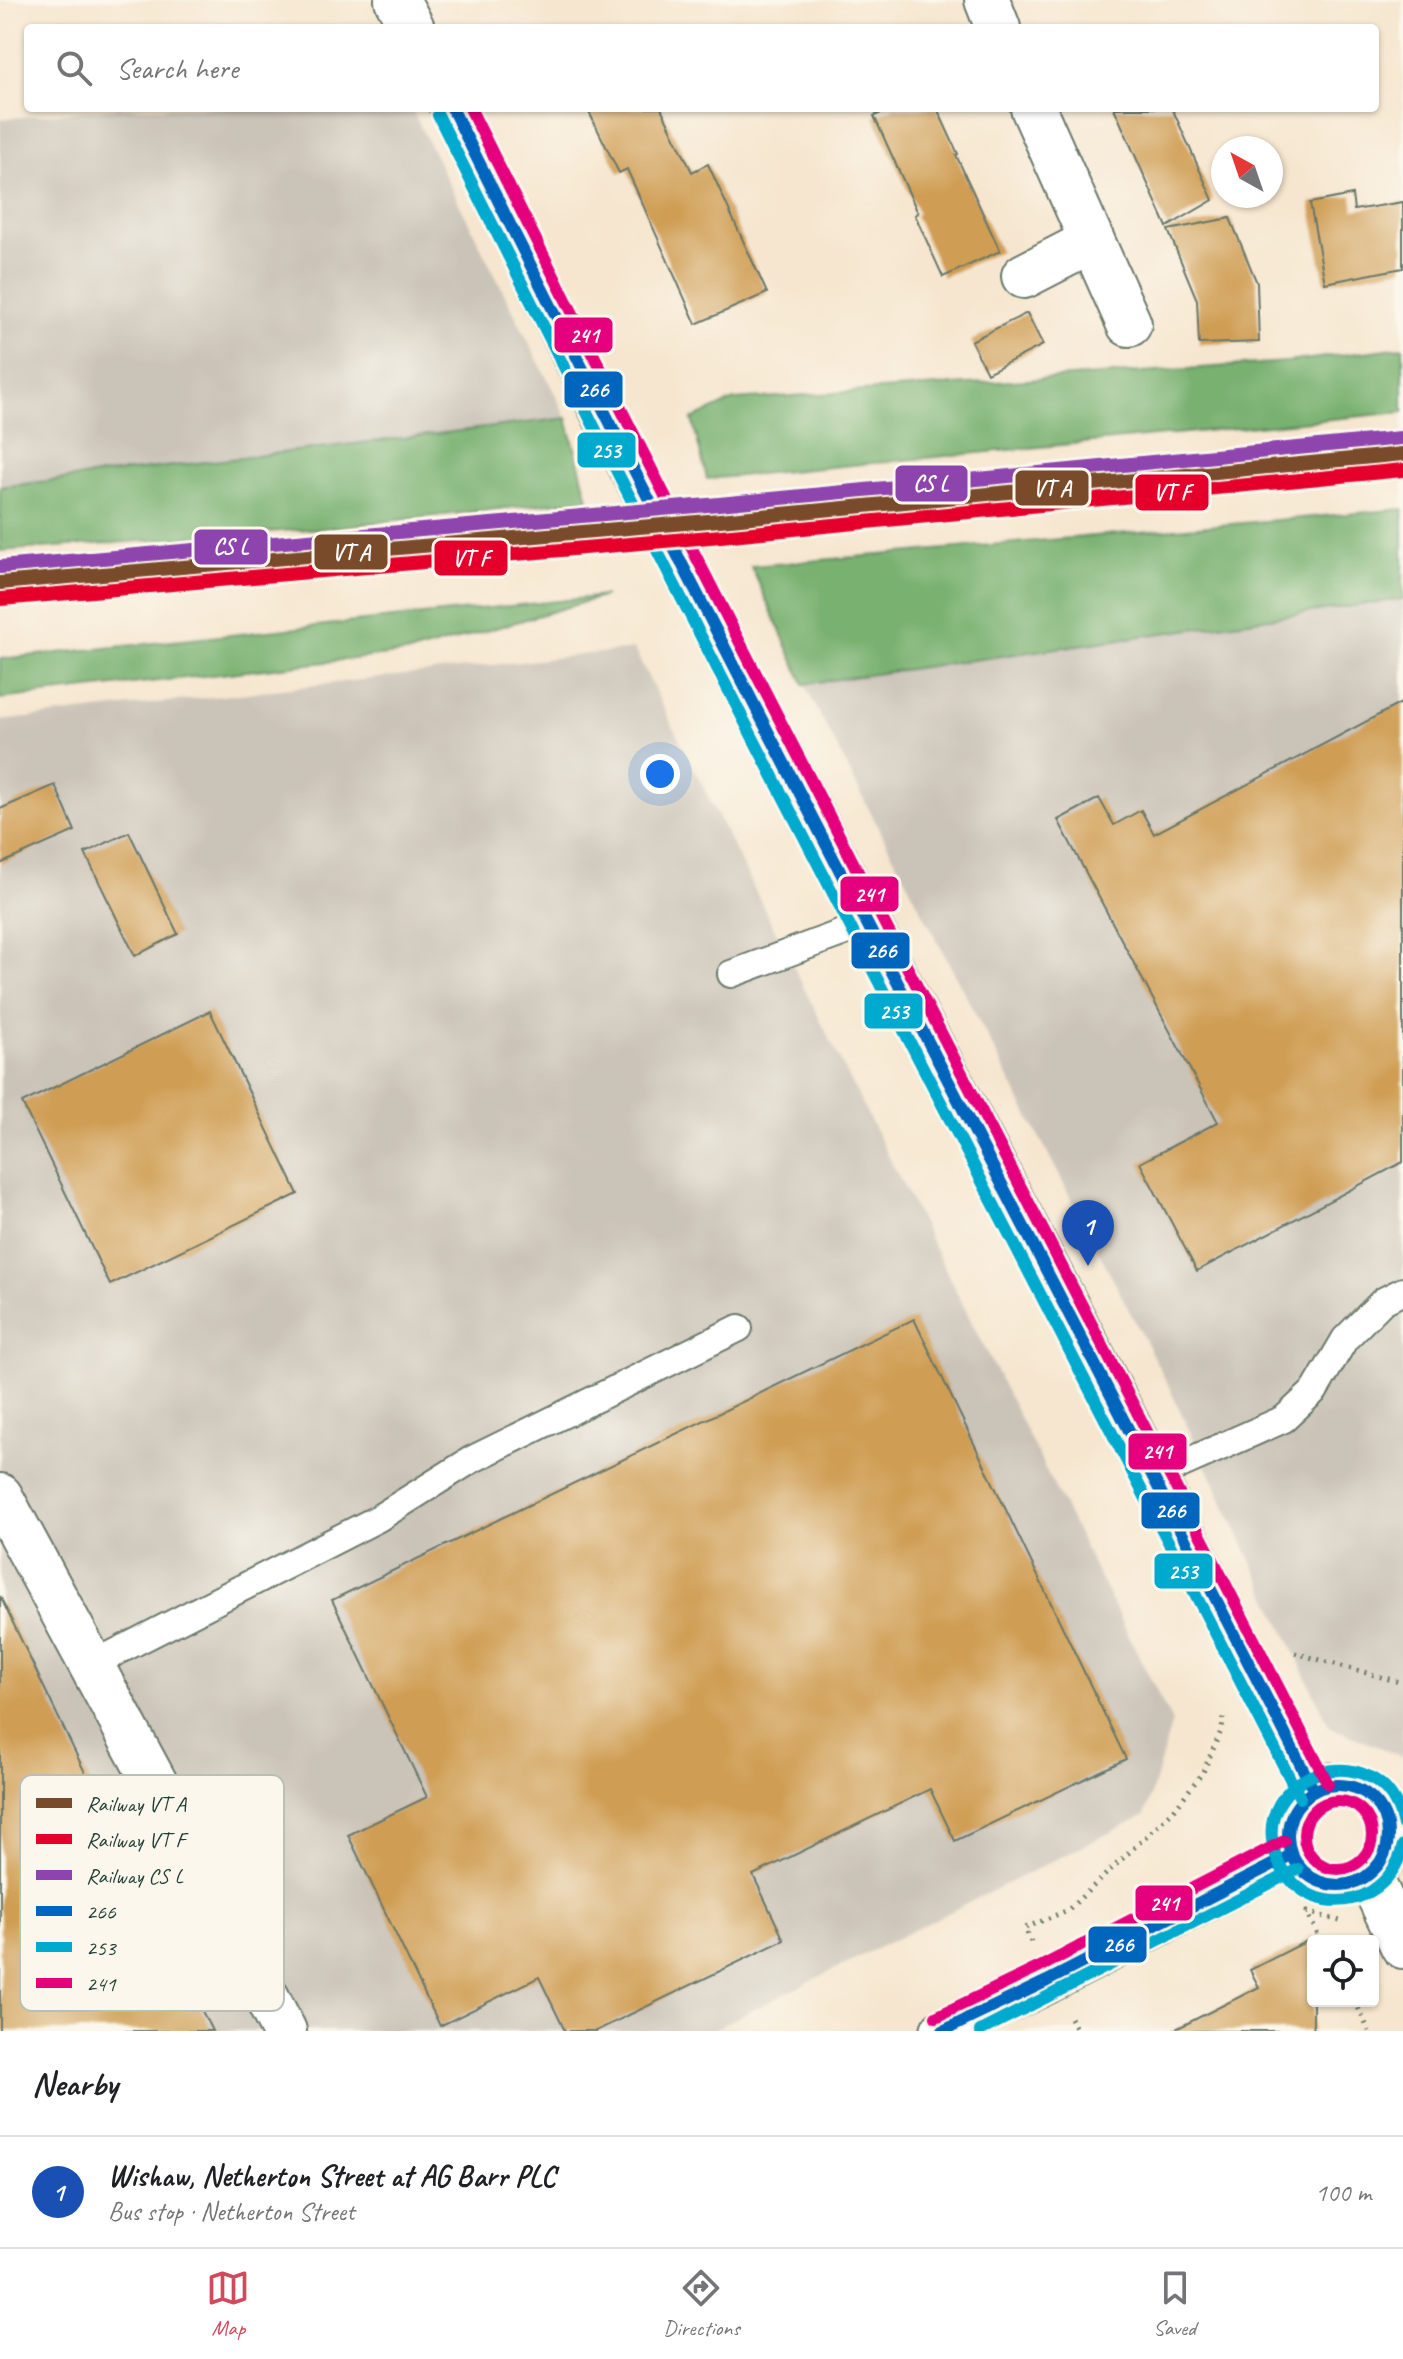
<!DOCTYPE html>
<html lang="en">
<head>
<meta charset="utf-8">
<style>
	body { margin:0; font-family:Caveat,sans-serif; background:#f2f2f2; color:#202124 }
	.controls { position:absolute; right:24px; bottom:24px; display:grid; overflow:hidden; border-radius:8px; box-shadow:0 2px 6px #0004 }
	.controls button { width:72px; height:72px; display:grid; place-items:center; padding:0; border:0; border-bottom:2px solid #e0e0e0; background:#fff; color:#202124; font:40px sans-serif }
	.compass { position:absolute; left:1211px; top:136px; width:72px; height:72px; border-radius:50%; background:#fff; box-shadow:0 2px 6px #0004; rotate:320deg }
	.you { position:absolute; left:660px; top:774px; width:28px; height:28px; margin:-20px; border:6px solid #fff; border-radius:50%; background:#1a73e8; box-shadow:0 0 0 12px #1a73e833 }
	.badge { display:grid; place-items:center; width:52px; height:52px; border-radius:50%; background:#d1495b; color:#fff; font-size:26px; font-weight:700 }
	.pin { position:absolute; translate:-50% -66px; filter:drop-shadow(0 2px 4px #0008) }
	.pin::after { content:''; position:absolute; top:42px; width:28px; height:24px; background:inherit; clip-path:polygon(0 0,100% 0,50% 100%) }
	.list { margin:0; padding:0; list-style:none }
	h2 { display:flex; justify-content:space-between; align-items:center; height:104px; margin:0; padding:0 32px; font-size:34px }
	h2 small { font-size:26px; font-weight:400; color:#757577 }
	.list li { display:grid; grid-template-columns:52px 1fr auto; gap:24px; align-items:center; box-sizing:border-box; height:112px; padding:0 32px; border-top:2px solid #e0e0e0 }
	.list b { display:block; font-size:30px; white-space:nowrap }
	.list p { margin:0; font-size:26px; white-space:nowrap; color:#757577 }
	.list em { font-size:26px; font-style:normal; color:#757577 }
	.icon { flex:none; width:44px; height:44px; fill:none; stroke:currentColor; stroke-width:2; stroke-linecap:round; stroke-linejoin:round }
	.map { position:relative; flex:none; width:1403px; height:2031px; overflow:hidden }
	.search { position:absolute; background:#fff; box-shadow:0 2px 6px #0004; left:24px; right:24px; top:24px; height:88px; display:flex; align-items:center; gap:20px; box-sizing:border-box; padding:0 28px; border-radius:8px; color:#757577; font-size:30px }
	.sheet { height:216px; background:#fff }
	nav { display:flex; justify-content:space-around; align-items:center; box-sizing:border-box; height:112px; border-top:2px solid #e0e0e0; background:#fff; font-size:22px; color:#757577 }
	nav a { display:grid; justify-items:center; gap:4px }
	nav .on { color:#d1495b }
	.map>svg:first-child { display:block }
	.industrial { fill:#cac3b8 }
	.forest { fill:#78b16f; stroke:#4c7752; stroke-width:2 }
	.building { fill:#cf9d53 }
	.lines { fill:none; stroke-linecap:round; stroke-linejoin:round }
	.lane-casing { stroke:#6a786a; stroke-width:30 }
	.street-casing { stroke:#6a786a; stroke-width:48 }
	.secondary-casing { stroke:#6a786a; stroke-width:48 }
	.path { stroke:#6a786a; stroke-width:5; stroke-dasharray:2 6; stroke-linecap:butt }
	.lane { stroke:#fff; stroke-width:26 }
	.street { stroke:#fff; stroke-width:44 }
	.secondary { stroke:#fff; stroke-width:44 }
	.bus-1-casing { stroke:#fbf7ec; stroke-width:18 }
	.bus-2-casing { stroke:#fbf7ec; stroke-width:18 }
	.bus-3-casing { stroke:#fbf7ec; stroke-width:18 }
	.bus-1 { stroke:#0065bd; stroke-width:12 }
	.bus-2 { stroke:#00a9ce; stroke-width:12 }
	.bus-3 { stroke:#e5007d; stroke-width:12 }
	.rail-1-casing { stroke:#fbf7ec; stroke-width:20 }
	.rail-2-casing { stroke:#fbf7ec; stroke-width:20 }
	.rail-3-casing { stroke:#fbf7ec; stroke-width:20 }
	.rail-1 { stroke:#7a4b2a; stroke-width:14 }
	.rail-2 { stroke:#e4002b; stroke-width:14 }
	.rail-3 { stroke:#8e44ad; stroke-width:14 }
	.key { fill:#fbf7ec; stroke:#b9bfb5; stroke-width:2 }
	.key-label { font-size:22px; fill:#1f3d34 }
	.line-badge { stroke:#fbf7ec; stroke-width:3 }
	.badge-label { font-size:22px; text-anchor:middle; font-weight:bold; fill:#fff }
</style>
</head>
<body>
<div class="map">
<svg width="1403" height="2031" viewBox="0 0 1403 2031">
	<rect width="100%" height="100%" fill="#fbf7ec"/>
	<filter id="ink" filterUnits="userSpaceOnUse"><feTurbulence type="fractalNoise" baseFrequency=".0125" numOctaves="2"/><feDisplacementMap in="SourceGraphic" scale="16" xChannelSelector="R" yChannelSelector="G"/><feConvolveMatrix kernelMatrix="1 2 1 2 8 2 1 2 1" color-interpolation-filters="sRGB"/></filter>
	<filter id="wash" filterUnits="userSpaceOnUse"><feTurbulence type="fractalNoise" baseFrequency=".006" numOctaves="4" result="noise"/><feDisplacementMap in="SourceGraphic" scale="32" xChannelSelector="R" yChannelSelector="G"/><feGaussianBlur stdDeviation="1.8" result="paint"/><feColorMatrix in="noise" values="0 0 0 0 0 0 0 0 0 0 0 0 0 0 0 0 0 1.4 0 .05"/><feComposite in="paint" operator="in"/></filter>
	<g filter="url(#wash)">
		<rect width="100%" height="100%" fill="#f6e6cf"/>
		<g class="industrial">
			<path d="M118,108H411L567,418L0,487V119Z"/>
			<path d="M1403,599V1757L1330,1727L1167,1383L804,684Z"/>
			<path d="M634,649L1172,1722L1145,1815L710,2031H0V721Z"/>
		</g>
		<g class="forest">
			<path d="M1403,347V412L707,479L692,419L734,400L1287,362Z"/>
			<path d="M567,418L588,499L325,528L0,551V487Z"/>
			<path d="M1403,509V599L804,684L751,566Z"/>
			<path d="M605,596L414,652L0,699V659Z"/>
		</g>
		<g id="blocks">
			<g class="building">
				<path d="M587,108H661L692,172L708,164L767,293L696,324L627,169L619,173Z"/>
				<path d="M893,108H937L958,154L956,155L1000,251L943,277L915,215L918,213L874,116Z"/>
				<path d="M1114,108H1172L1213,200L1167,227Z"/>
				<path d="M1352,195L1354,210L1403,202V268L1325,283L1310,203Z"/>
				<path d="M1230,218L1257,283L1259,342L1199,344L1197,300L1168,230Z"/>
				<path d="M1027,313L1043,345L987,373L971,341Z"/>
				<path d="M1403,702V1162L1197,1271L1140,1163L1218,1122L1058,820L1099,798L1114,825L1141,810L1154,834Z"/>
				<path d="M55,785L75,831L0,864V809Z"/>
				<path d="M129,832L178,934L135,956L85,853Z"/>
				<path d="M210,1011L298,1194L110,1285L22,1103Z"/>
				<path d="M914,1319L1126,1759L955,1841L930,1789L753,1875L784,1940L596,2031H565L539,1977L440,2026L348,1835L427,1797L332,1600Z"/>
				<path d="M0,1596L117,1839L212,2031H0Z"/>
				<path d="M1313,1938V2031H1172L1259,1987L1250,1970Z"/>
			</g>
		</g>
	</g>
	<g filter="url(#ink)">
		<use href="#blocks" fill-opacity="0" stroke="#6a786a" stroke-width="2"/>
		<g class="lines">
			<g class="lane-casing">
				<g id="lane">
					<path d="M731,974L869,923"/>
					<path d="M1153,1477L1284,1419L1315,1390L1345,1339L1383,1301L1403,1291"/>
					<path d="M91,1665L377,1519L471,1460L739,1328"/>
				</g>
			</g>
			<g class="street-casing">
				<g id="street">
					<path d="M987,0L998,28"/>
					<path d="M1033,108L1129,324"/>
					<path d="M1024,276L1092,241"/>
					<path d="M0,1496L190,1848L284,2031"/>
					<path d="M1369,1875L1403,1946"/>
				</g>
			</g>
			<g class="secondary-casing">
				<g id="secondary">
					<path d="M397,0L412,28"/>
					<path d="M452,108L609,424L1105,1381L1314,1791"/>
					<circle cx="1338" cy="1835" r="50"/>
					<path d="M943,2031L1047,1981L1291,1855"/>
				</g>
			</g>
			<g class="path">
				<path d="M1295,1653L1403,1683"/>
				<path d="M1321,1941L1307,1912L1340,1921"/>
				<path d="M1031,1942L1025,1928L1068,1910L1174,1810L1203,1772L1222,1729L1224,1717"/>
				<path d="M1355,2001L1369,2031"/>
				<path d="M1070,2018L1078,2031"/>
			</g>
			<use href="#lane" class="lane"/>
			<use href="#street" class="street"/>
			<use href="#secondary" class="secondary"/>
			<g class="bus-1-casing">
				<g id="bus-1">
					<path d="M452,108C732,672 1028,1229 1314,1791"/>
					<circle cx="1338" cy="1835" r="50"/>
					<path d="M943,2031L1047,1981L1291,1855"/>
				</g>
			</g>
			<g class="bus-2-casing">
				<g id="bus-2">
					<path d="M438,115C718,680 1013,1237 1300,1798"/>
					<path d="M1403,1825C1383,1728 1243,1772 1277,1859C1284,1876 1298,1890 1315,1897C1355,1911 1395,1885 1403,1845"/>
					<path d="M980,2031L1298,1869"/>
				</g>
			</g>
			<g class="bus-3-casing">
				<g id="bus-3">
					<path d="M470,108C749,670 1043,1225 1328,1784"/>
					<circle cx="1338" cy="1835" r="34"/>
					<path d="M936,2017L1040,1967L1284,1841"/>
				</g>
			</g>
			<use href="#bus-1" class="bus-1"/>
			<use href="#bus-2" class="bus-2"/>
			<use href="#bus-3" class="bus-3"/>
			<g class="rail-1-casing">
				<path id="rail-1" d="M0,583L720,520L1403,454"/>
			</g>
			<g class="rail-2-casing">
				<path id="rail-2" d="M1,599L721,536L1403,470"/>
			</g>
			<g class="rail-3-casing">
				<path id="rail-3" d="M0,567L719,504L1401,438"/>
			</g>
			<use href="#rail-1" class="rail-1"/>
			<use href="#rail-2" class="rail-2"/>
			<use href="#rail-3" class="rail-3"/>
		</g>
	</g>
	<rect x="20" y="1775" width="264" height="236" rx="12" class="key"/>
	<rect x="36" y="1798" width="36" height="10" fill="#7a4b2a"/>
	<rect x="36" y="1834" width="36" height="10" fill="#e4002b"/>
	<rect x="36" y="1870" width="36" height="10" fill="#8e44ad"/>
	<rect x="36" y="1906" width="36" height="10" fill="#0065bd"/>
	<rect x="36" y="1942" width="36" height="10" fill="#00a9ce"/>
	<rect x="36" y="1978" width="36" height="10" fill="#e5007d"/>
	<g class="key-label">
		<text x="86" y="1811">Railway VT A</text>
		<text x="86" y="1847">Railway VT F</text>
		<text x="86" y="1883">Railway CS L</text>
		<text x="86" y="1919">266</text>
		<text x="86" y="1955">253</text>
		<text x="86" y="1991">241</text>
	</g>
	<g class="line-badge">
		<rect x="553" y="316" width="61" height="38" rx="8" fill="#e5007d"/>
		<rect x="563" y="370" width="61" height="39" rx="8" fill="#0065bd"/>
		<rect x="576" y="431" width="61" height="38" rx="8" fill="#00a9ce"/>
		<rect x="894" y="464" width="75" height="39" rx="8" fill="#8e44ad"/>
		<rect x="1014" y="469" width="76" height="38" rx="8" fill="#7a4b2a"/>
		<rect x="1134" y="473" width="76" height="39" rx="8" fill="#e4002b"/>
		<rect x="193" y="528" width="76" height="38" rx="8" fill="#8e44ad"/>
		<rect x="313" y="533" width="76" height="38" rx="8" fill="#7a4b2a"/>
		<rect x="433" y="539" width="76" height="38" rx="8" fill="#e4002b"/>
		<rect x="839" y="875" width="61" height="38" rx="8" fill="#e5007d"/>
		<rect x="850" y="931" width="61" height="39" rx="8" fill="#0065bd"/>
		<rect x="863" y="992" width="61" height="38" rx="8" fill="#00a9ce"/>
		<rect x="1127" y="1432" width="61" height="39" rx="8" fill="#e5007d"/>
		<rect x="1140" y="1491" width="61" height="39" rx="8" fill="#0065bd"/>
		<rect x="1153" y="1552" width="61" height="38" rx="8" fill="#00a9ce"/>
		<rect x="1134" y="1884" width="60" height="38" rx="8" fill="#e5007d"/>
		<rect x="1087" y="1925" width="61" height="39" rx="8" fill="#0065bd"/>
	</g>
	<g class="badge-label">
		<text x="584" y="343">241</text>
		<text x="593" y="397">266</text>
		<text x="606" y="458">253</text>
		<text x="931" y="491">CS L</text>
		<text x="1052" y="496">VT A</text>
		<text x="1172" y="500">VT F</text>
		<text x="231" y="554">CS L</text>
		<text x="351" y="560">VT A</text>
		<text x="471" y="566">VT F</text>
		<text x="869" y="902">241</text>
		<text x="881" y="958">266</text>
		<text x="894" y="1019">253</text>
		<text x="1157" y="1459">241</text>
		<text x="1170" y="1518">266</text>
		<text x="1183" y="1579">253</text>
		<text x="1164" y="1911">241</text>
		<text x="1118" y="1952">266</text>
	</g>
</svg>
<div class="controls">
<button><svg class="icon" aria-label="locate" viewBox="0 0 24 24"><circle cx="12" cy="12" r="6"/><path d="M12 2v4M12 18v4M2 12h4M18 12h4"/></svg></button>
</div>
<svg class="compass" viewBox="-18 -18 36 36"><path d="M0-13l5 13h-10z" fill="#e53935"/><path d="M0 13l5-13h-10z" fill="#757577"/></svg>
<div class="you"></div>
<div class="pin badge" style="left:1088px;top:1266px;background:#1a4fb4">1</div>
<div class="search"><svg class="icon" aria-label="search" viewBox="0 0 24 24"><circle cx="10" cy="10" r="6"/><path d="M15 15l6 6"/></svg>Search here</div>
</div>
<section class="sheet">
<h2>Nearby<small></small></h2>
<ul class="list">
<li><span class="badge" style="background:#1a4fb4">1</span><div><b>Wishaw, Netherton Street at AG Barr PLC</b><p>Bus stop · Netherton Street</p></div><em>100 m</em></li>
</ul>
</section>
<nav>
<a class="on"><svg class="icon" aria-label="map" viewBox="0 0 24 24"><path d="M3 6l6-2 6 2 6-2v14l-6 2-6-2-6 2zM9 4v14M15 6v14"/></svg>Map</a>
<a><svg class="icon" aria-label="directions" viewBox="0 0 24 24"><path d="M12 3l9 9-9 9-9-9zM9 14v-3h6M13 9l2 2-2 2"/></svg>Directions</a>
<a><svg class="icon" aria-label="saved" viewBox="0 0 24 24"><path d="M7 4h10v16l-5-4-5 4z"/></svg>Saved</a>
</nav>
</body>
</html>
